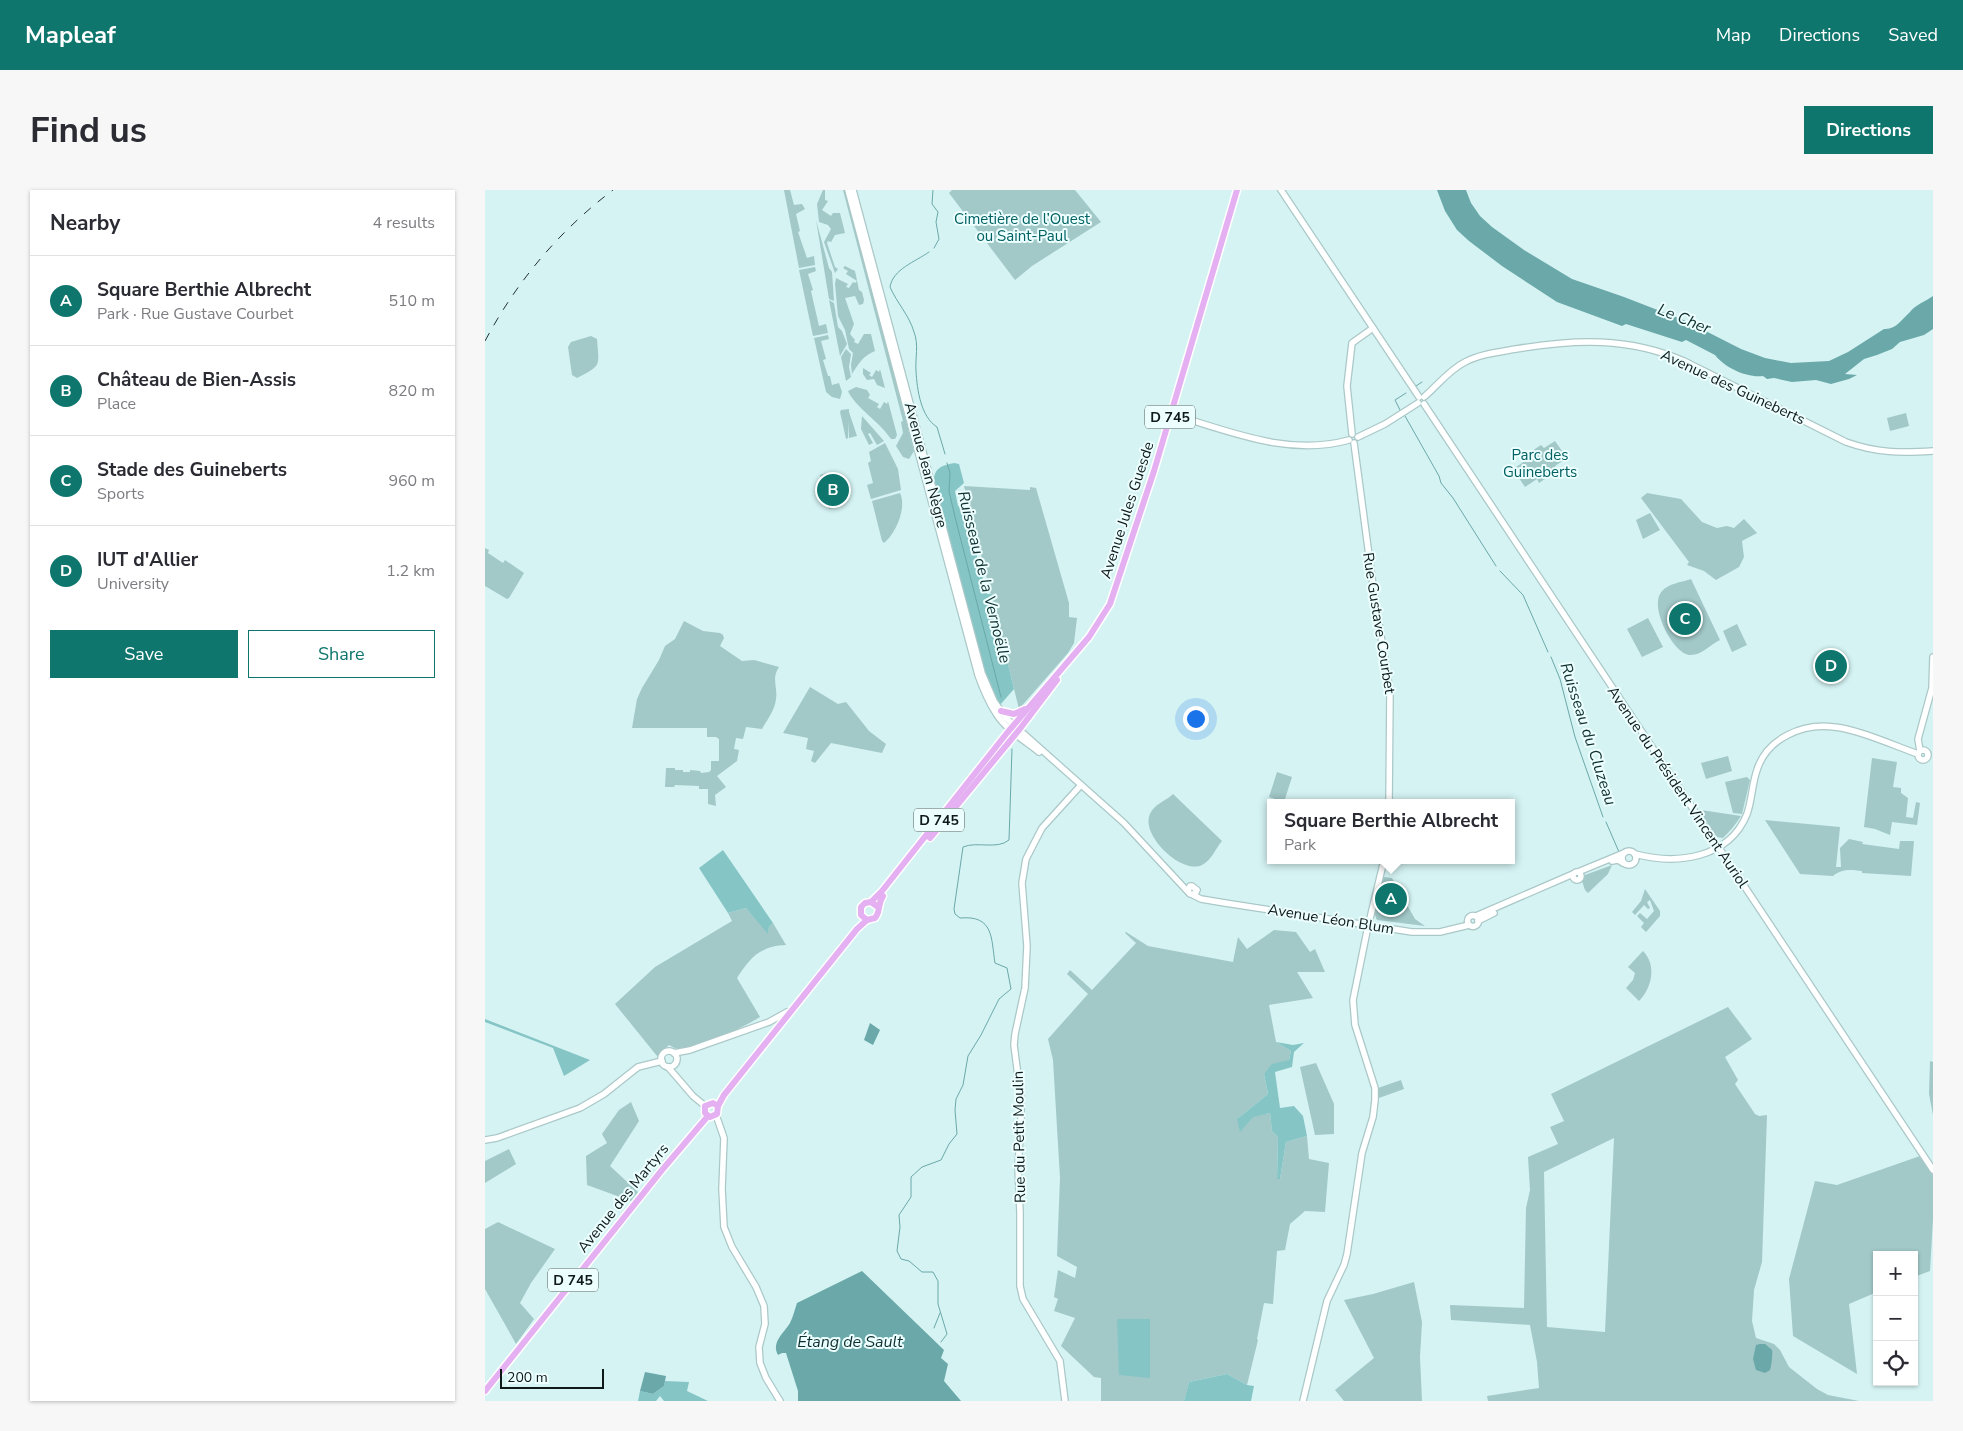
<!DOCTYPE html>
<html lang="en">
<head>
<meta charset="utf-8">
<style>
	body { margin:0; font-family:"Nunito Sans",sans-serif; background:#f7f7f7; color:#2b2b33 }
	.controls { position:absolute; right:15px; bottom:15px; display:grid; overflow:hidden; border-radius:0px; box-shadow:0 1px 4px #0004 }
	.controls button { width:45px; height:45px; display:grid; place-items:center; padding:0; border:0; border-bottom:1px solid #e1e1e2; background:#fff; color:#2b2b33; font:25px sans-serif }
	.scale { position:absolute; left:15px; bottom:12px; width:104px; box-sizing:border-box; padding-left:5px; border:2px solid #0f191a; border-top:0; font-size:14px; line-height:18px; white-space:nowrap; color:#0f191a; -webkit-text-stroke:4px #ecfefe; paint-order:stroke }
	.you { position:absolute; left:710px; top:528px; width:18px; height:18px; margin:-12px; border:4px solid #fff; border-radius:50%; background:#1a73e8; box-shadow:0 0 0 8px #1a73e833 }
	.badge { display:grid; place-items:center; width:32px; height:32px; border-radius:50%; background:#0f766e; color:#fff; font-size:16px; font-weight:700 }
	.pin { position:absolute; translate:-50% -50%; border:2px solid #fff; box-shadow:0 1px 5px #0006 }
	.popup { position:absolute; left:782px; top:609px; width:248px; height:65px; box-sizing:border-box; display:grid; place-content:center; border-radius:0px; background:#fff; filter:drop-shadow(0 1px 4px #0005); font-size:16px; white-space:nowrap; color:#7c7c81 }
	.popup b { font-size:19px; color:#2b2b33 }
	.popup::after { content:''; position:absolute; left:50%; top:100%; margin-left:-10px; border:10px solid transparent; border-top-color:#fff }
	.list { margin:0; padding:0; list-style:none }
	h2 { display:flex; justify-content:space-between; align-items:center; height:65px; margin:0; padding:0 20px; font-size:21px }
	h2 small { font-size:16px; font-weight:400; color:#7c7c81 }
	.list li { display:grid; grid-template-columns:32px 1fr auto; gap:15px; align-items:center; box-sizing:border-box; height:90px; padding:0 20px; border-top:1px solid #e1e1e2 }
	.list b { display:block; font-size:19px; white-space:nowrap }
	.list p { margin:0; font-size:16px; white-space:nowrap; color:#7c7c81 }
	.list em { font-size:16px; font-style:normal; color:#7c7c81 }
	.actions { display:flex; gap:10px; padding:15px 20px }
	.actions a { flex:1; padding:11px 0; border:1px solid #0f766e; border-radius:0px; text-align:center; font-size:18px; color:#0f766e }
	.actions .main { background:#0f766e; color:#fff }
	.icon { flex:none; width:28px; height:28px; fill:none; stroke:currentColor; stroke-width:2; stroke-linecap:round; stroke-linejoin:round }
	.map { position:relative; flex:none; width:1448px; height:1211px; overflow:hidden; border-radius:0px }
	header { display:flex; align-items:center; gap:30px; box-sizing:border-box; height:70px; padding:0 25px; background:#0f766e; color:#fff }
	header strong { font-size:24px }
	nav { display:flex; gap:28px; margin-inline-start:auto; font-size:18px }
	.intro { display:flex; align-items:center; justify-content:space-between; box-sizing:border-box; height:120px; padding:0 30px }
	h1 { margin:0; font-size:35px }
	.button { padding:12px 22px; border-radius:0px; background:#0f766e; color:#fff; font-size:18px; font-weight:700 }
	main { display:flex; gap:30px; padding:0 30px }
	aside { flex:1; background:#fff; border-radius:0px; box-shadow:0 1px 4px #0004 }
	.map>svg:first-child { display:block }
	.green { fill:#a2c8c8; fill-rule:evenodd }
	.forest { fill:#86c5c6 }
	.water { fill:#6aa8a9 }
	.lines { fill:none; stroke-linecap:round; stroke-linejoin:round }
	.stream { stroke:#6aa8a9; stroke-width:1 }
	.secondary-casing { stroke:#abc8c8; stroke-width:8 }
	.primary-casing { stroke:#fff; stroke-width:9 }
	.secondary { stroke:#fff; stroke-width:5.5 }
	.primary { stroke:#e5b0f2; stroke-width:6 }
	.rail { stroke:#263233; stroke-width:1; stroke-dasharray:9 9; stroke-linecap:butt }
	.labels { text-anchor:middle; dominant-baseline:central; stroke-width:4; stroke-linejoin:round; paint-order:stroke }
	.shield { fill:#ecfefe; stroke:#515e5e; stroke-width:1 }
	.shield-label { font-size:14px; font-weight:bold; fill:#0f191a }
	.park-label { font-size:15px; fill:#016062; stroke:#ecfefe }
	.street-label { font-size:15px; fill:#0f191a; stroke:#ecfefe }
	.water-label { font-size:16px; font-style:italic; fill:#0e2f30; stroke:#ecfefe }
</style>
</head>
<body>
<header>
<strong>Mapleaf</strong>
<nav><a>Map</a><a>Directions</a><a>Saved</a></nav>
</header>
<div class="intro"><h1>Find us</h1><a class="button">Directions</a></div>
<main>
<aside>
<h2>Nearby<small>4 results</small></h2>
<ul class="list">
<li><span class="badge">A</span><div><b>Square Berthie Albrecht</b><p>Park · Rue Gustave Courbet</p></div><em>510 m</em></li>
<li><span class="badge">B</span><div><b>Château de Bien-Assis</b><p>Place</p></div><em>820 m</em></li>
<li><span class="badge">C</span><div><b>Stade des Guineberts</b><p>Sports</p></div><em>960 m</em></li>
<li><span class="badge">D</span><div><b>IUT d'Allier</b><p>University</p></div><em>1.2 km</em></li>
</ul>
<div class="actions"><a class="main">Save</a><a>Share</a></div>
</aside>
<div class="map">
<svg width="1448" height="1211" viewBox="0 0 1448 1211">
	<rect width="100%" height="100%" fill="#d5f3f3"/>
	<g class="green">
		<path d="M299,0H305L309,15L317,14L320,19L311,24L315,41L313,42L322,68L329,66L330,75L314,78Z"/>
		<path d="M338,0H340V10L343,11L337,20L346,26L348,23H355L360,43L350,45L346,52L343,51L342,53L350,77L353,79L350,83L339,52L346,39L343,35L334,32L332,14Z"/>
		<path d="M358,0H360L364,13L429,261L424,269L418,267L411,256L418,243L416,232L418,231Z"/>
		<path d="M467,0H590L616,32L547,76L530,90L464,3Z"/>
		<path d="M331,30L344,78L347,82L349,111L344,109Z"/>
		<path d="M360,76L370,81L374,100L377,102L379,110L378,114L374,115L370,106L360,108L369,134L365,144L370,150L369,152L373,154L379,144H386L390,161C378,166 374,173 367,184L366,175L368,163L364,159L360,140L353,126L350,94L351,88L363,94L361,97L364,98L368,92L370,93L372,91L361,84L363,81L358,78Z"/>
		<path d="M330,77L331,81L323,84L328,100L326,101L334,136L341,134L343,143L328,146L314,80Z"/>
		<path d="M344,110L349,113L353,137L357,141L362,154L355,166Z"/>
		<path d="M343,145L344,149L336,151L341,169L338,170L343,186H345L347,195L354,193L357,202L355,209L347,207L341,202L329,148Z"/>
		<path d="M106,146L112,149C114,177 117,175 92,188L87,185L83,157L86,152Z"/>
		<path d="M361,159L366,164L364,177L366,187L361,191L356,167Z"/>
		<path d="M378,178L386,183L384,185L387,187L391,180L394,182L395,179L400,198L392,195L389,189L382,190L378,184Z"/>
		<path d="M371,197L382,200L385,205L383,208L394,214L392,217L395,219L399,212L402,214L403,211L412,245L410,249H406C394,231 371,218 363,201Z"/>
		<path d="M364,219V222L372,246L364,248V231L363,248L361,249L355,222L356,220Z"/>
		<path d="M1421,223L1424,236L1405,241L1402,228Z"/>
		<path d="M377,226L399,251L392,255L385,243L383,244L388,253L384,255L376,239Z"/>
		<path d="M1070,251L1082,268L1070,276L1073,280L1054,293L1052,289L1040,297L1028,279L1040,271L1038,267L1056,255L1059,258Z"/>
		<path d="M400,253L413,279L416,300L386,309L382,295L388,293L383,273L386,271L384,262Z"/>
		<path d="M342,283L345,295L344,296L350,317L344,319L335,285Z"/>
		<path d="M479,296L545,300V297L551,298L584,413V427L592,428L589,453L583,463L534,519Z"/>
		<path d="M415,303C422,318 411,343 399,353L397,351L387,311Z"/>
		<path d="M1162,303L1196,309L1217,332L1232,338L1242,336L1249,338L1259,329L1272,343L1257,351L1259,367L1254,377L1231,390L1219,381L1202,375L1204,372L1156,308Z"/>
		<path d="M1165,323L1175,340L1158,349L1151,330Z"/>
		<path d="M0,358L4,360L3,363L18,373L20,370L39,383L24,408L22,409L0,396Z"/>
		<path d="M1206,389L1235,450C1225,455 1216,466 1204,465C1187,462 1166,419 1175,404C1182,393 1195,393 1206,389Z"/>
		<path d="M1163,428L1178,457L1157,467L1142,439Z"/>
		<path d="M199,431L218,441L235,443L238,445L239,448L235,456L257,471L269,470L294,477C286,489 293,497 291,509C290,520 282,530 277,539L261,537L258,549L251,548L249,559L254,560L252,571L232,586L241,597L230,605L231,616L223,614V599H214V596L190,595L189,597H180L181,578H190V580H198V582H205V580L215,581L216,583L224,582L226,580V571H234V549L231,547H222V538H147L152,509L157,498L174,470L180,456L190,449Z"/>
		<path d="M1252,434L1262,455L1247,462L1238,441Z"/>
		<path d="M325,497L353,514L361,512L384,541L401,554L397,563L346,553L330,573L326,571L329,561L321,559L323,548L298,543Z"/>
		<path d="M1243,566L1247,581L1221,589L1216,573Z"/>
		<path d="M1387,568L1412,572L1408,597L1416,598V603L1423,608L1421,627L1428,628L1431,612L1435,613L1432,635L1407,632L1405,645L1390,639L1379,637Z"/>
		<path d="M792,582L807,587L799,612L784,607Z"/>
		<path d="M1262,587L1265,590L1257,624L1248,623L1240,592Z"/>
		<path d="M688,604L737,651C730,659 727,670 717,675C697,685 655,645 665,624C669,614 681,611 688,604Z"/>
		<path d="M1216,620L1256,626C1251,634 1245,641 1238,648L1232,647L1215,622Z"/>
		<path d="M1280,630L1355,637L1351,677H1356L1355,658L1364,649L1378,652L1377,654L1414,659L1415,651H1429L1426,686L1377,683V681C1366,680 1358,678 1348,686L1315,684Z"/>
		<path d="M1127,675L1123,684L1103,703L1100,700L1097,691L1100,685Z"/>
		<path d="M899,687L907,688L930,729L940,736L892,730C886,719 894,700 897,689Z"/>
		<path d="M1160,699L1175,721V726L1161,742L1156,737L1159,733L1152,726L1155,723L1162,729L1169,721L1165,710L1162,712L1165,718L1163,719L1159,715L1150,725L1147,722L1156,711Z"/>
		<path d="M261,718L283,742L284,737L288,733L301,755C275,756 265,768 252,788L275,827C259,837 213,859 195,859C190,859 188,857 184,855L172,866L130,814L170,777L247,731L243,723Z"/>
		<path d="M789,740L811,742L825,762L830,759L840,782H812L828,808L784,815L791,852L806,861L804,870L779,884L783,904L752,929L785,923L787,941L793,947L792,989H795L801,952L822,946L824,969L844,973L840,1022L820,1021L805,1034L800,1060L792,1061L788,1114L779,1113L772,1149L773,1150L762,1195L742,1184L704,1192L699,1211H616V1188L609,1187L576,1156L590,1128L569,1121L573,1109L569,1107L573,1080L590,1088L592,1077L572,1066L575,988L568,870L563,849L603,804L582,784L585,780L607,800L651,753L640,743L641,742L663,756L748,772L753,747L762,759Z"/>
		<path d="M1158,761C1172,775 1167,798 1154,811L1141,798L1148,790L1150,783L1143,777Z"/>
		<path d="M1243,817L1267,849L1240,867L1253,890L1250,894L1270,924L1274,926L1282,925L1277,1072L1269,1100L1267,1131L1271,1148L1289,1154L1295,1160L1304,1177L1332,1199L1343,1205L1374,1211H1003L1002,1206L1054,1198L1052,1172L1045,1135L966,1130L965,1115L1039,1118L1041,1018L1045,1000L1043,967L1073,954L1065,937L1079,931L1066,904ZM1129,948L1120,1142L1062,1137L1059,982Z"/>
		<path d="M1445,871L1448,872V925L1444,904Z"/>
		<path d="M831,873L849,914V944L830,945L815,877Z"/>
		<path d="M916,890L919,899L894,908L893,898Z"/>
		<path d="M146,912L154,931L125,976L153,1002L146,1011L102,995L101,966L122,953L117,944L134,920Z"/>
		<path d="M24,959L31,974L0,993V971Z"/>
		<path d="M1435,966L1448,985V1029L1445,1081L1429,1087V1065H1392V1102L1364,1114L1372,1184L1308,1146L1304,1089L1330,991L1352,995Z"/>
		<path d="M13,1032L70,1059L46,1093L35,1113L49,1129L31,1154L0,1099V1039Z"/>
		<path d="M929,1092L937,1132L935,1167L937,1211H859L850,1200L889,1168L859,1110L888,1104Z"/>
	</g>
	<g class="forest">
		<path d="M469,273L474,274L479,293L470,301L473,316L479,317L502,404H506L529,499L515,515L501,487L449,289C450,277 459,275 469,273Z"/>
		<path d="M238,660L288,733L284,737L283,744L261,718L243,723L214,678Z"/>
		<path d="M0,829L105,870L79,886L68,858L0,832V838Z"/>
		<path d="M791,852L808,855L819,853L809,862L807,877L790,882L795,918L809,916L818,926L822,946L801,952L795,989H792L793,947L787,941L785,923L768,927L755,942L752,929L783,904L779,884L787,874L804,870L806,861Z"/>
		<path d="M632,1129H665V1188L634,1185Z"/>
		<path d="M742,1184L762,1195L769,1196L766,1211H699L704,1192Z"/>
		<path d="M180,1191L204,1192L202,1201L223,1211H179L175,1206L171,1211H153L155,1201L168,1204L179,1196Z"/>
	</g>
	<g class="water">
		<path d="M952,0H981L986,13L995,26L1007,37L1039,60L1087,89L1139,107L1201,131L1256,159L1280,168L1306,173L1344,171L1363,162L1399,139C1411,140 1417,129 1425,122C1430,115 1441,111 1448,106V139L1439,145L1415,152L1407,159L1392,165L1379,169L1360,184L1372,185L1364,189L1346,194L1331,190L1307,192L1289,188L1282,189L1278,186C1262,188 1240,178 1230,165L1201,150L1197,152L1141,134L1137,136L1072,112L1017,76L984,51L972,40L960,21Z"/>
		<path d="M385,833L395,840L388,855L379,850Z"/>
		<path d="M377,1081L459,1160L456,1168L463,1174L459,1191L476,1211H313V1201L301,1163H297L293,1165C286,1152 299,1143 305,1133C308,1127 310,1119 312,1113Z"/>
		<path d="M1275,1154H1280L1287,1160C1288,1164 1286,1177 1285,1180L1280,1183L1271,1180L1268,1169L1271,1155Z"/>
		<path d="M160,1182L181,1186L179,1196L168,1204L155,1201Z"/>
	</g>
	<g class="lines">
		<g class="stream">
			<path d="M448,0L447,14L453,22L451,32L454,49L449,58"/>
			<path d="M444,62C430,72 408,79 405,97C412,113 424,125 429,142C434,155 430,168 431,181C432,200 436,227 452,237L460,264"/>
			<path d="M931,196L937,192"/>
			<path d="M915,220L910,210L921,203"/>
			<path d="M920,226L954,286L956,293L968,308L1011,376"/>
			<path d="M462,273L465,283L464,301L470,327L516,507"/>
			<path d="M1015,381L1038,405L1063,462"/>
			<path d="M1066,467L1075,489L1090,547L1118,627"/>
			<path d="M1121,632L1134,662"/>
			<path d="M449,1138L455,1123"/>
			<path d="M456,1152L462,1144L453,1114V1091L448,1082H437L424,1071L416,1069L412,1061L415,1037L414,1025L426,1007V987L437,977L456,970L464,954L472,944L470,920L471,909L478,895L483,866L496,845L514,809L526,799L522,778L510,773C506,748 509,725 475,728L470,724L469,719L478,657C492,651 512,660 524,650L527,559"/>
		</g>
		<g class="secondary-casing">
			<g id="secondary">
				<path d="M363,0L493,485C498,499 504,513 512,525C522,540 540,551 554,562"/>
				<path d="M368,0L497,483L509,511L521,528L639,633L705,704H710L712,700L707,696H705L703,701"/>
				<path d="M796,0L934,207"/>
				<path d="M939,207C952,196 964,180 980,172C995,164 1014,162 1031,159C1091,149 1143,147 1199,171L1361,252C1392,263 1415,263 1448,261"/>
				<path d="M939,214L1448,980"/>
				<path d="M686,224C744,241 803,267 864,250"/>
				<path d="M867,244L862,196L867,153L888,138"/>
				<path d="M873,247L900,234L933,213"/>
				<path d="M869,253L889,403L905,502L904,613"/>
				<circle cx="1438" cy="565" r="5"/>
				<path d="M1435,561L1433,549L1447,498L1448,467"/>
				<circle cx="1144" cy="668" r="7"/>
				<path d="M1150,664C1191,675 1244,669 1262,624C1267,610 1267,594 1272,580C1282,548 1318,533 1349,537C1372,539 1410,556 1433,564"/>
				<path d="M1127,671L1133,670L1138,673"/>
				<path d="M1093,682L1139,663"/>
				<circle cx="1092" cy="686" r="4"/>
				<path d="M708,705L716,709L740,713L927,742H955L984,735"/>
				<circle cx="988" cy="731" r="5.5"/>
				<path d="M991,726L1088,684"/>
				<path d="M993,731L1009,723"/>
				<circle cx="184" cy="869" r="8"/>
				<path d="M189,863L205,860L284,832L302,822"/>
				<path d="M183,877L208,906L220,916"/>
				<path d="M231,925L239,948L237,999L239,1037L247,1057L271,1097L279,1116L280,1134L274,1157L275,1173L281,1188L295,1211"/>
				<path d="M0,950L12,948L95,918L119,904L153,877L177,871"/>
				<path d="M580,1211L575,1171L538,1109L535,1096V1022L533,977L536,933V909L529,855L530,844L540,798L542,756L537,693L541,669L557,638L596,595"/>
				<path d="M818,1211L842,1111L859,1075L862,1064L877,963L888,927L890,910V898L870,835L868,810L882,741L899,670"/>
			</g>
		</g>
		<g class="primary-casing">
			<g id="primary">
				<path d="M516,521L529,524L540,519"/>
				<path d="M445,648L534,540L572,490"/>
				<path d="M386,712L397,701L522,543L604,447L625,414L669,281L752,0"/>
				<path d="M393,717L386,712L380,713L376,717V725L382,730L390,728C396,721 392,715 398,706"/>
				<path d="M233,916L228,913L220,916V923L225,927L232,924L233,916L239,905L372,739L382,730"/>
				<path d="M0,1201L177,980L223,926"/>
			</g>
		</g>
		<use href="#secondary" class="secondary"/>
		<use href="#primary" class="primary"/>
		<path class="rail" d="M0,151C32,91 74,41 128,0"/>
	</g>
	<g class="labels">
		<g class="shield">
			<rect x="660" y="215.5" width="50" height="23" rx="4"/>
			<rect x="429" y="618.5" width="50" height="23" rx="4"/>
			<rect x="63" y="1078.5" width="50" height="23" rx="4"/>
		</g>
		<g class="shield-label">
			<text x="685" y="227">D 745</text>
			<text x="454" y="630">D 745</text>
			<text x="88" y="1090">D 745</text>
		</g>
		<g class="park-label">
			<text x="537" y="29">Cimetière de l’Ouest<tspan x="537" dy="17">ou Saint-Paul</tspan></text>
			<text x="1055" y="265">Parc des<tspan x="1055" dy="17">Guineberts</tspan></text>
		</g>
		<g class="street-label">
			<text transform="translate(1248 197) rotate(25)">Avenue des Guineberts</text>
			<text transform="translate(441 275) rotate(75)">Avenue Jean Nègre</text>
			<text transform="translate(642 320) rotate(-72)">Avenue Jules Guesde</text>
			<text transform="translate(894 433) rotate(81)">Rue Gustave Courbet</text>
			<text transform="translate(1193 597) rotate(56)">Avenue du Président Vincent Auriol</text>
			<text transform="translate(846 729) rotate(9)">Avenue Léon Blum</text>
			<text transform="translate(534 947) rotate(-91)">Rue du Petit Moulin</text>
			<text transform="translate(138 1008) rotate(-51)">Avenue des Martyrs</text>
		</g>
		<g class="water-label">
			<text transform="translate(1199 129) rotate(22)">Le Cher</text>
			<text transform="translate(499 387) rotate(76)">Ruisseau de la Vernoëlle</text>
			<text transform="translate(1103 544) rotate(72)">Ruisseau du Cluzeau</text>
			<text x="365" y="1152">Étang de Sault</text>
		</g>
	</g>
</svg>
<div class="controls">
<button>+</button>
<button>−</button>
<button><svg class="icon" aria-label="locate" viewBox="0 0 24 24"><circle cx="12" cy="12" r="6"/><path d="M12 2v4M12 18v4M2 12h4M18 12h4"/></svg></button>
</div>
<div class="scale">200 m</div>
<div class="you"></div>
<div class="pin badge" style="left:906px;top:709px">A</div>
<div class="popup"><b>Square Berthie Albrecht</b>Park</div>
<div class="pin badge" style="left:348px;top:300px">B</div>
<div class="pin badge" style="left:1200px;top:429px">C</div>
<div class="pin badge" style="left:1346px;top:476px">D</div>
</div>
</main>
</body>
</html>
